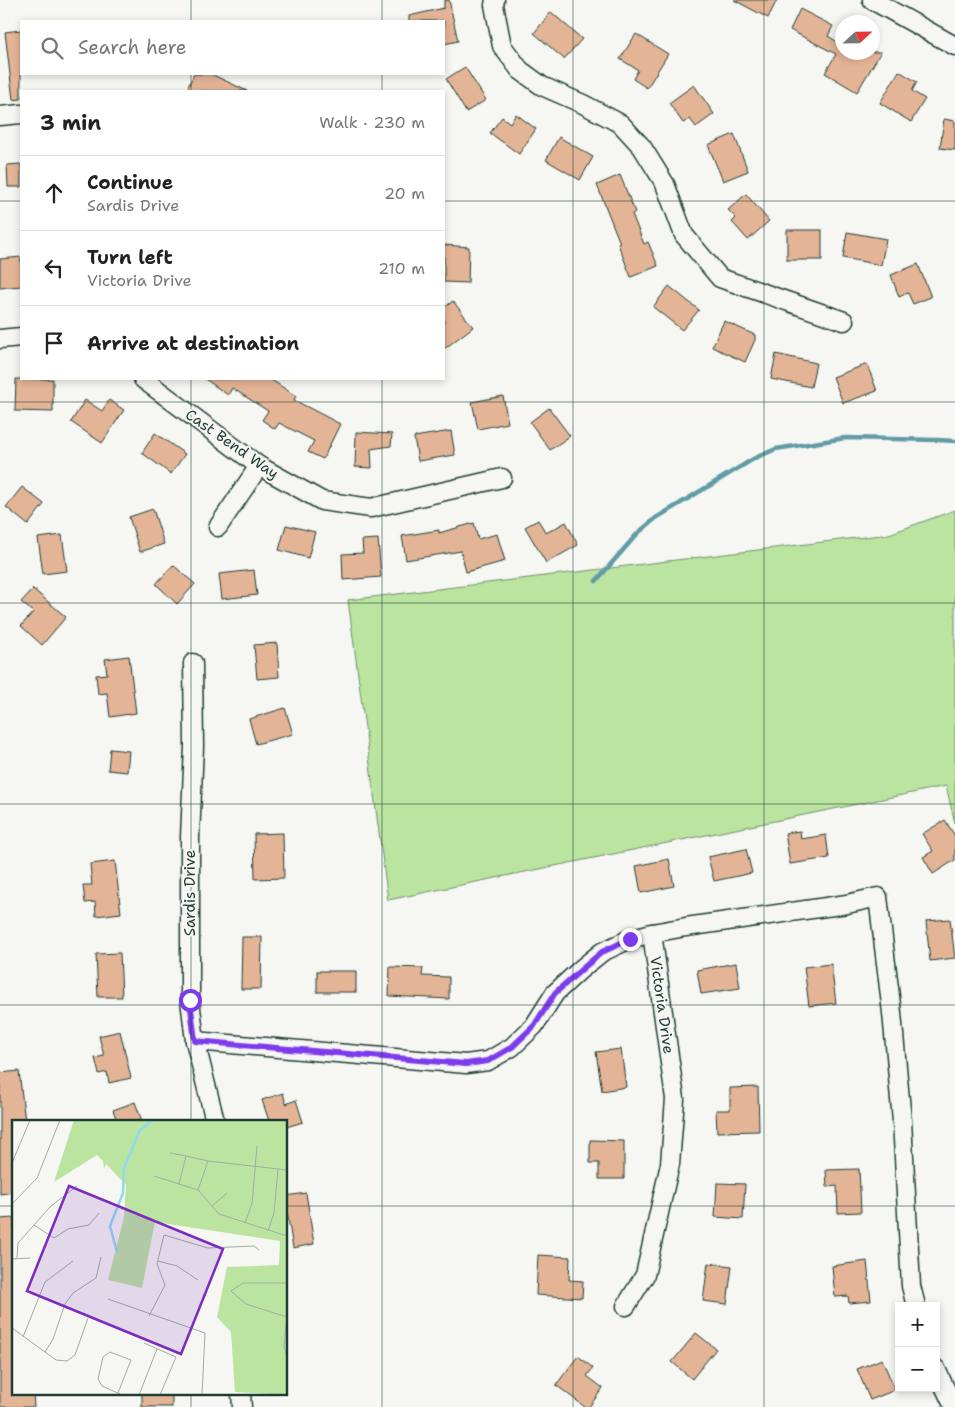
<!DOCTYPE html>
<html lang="en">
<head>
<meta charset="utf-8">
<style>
	body { margin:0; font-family:"Shantell Sans",sans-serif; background:#f6f6f6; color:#222 }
	.controls { position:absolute; right:15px; bottom:15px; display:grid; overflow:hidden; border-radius:0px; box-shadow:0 2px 8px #0003 }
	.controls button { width:45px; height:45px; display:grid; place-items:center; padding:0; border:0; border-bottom:1px solid #e0e0e0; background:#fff; color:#222; font:25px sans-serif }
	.compass { position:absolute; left:835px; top:15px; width:45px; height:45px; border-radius:50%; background:#fff; box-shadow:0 2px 8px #0003; rotate:68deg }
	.stop { position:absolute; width:15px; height:15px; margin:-11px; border:4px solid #7c3aed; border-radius:50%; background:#fff }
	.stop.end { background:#7c3aed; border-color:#fff; box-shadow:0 1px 5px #0008 }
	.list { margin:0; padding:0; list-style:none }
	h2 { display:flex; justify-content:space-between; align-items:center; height:65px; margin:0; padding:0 20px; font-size:21px }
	h2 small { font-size:16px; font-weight:400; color:#767676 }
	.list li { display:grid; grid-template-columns:32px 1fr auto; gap:15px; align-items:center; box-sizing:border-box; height:75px; padding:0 20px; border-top:1px solid #e0e0e0 }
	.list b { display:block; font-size:19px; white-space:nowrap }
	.list p { margin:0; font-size:16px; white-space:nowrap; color:#767676 }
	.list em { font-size:16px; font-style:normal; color:#767676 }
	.icon { flex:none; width:28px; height:28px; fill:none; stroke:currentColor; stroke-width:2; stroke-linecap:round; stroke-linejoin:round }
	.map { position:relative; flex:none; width:955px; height:1407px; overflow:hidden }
	.search { position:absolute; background:#fff; box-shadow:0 2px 8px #0003; left:20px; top:20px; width:425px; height:55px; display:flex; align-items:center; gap:12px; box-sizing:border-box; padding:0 18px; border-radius:0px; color:#767676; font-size:19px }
	.panel { position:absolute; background:#fff; box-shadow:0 2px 8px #0003; left:20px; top:90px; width:425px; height:290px; border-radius:0px }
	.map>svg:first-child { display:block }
	.green { fill:#bbe4a0; stroke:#6d906a }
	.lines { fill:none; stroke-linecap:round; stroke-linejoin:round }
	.stream { stroke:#629ba5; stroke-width:4.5 }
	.building { fill:#e4b496; stroke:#1f3d34 }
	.minor-casing { stroke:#1f3d34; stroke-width:21 }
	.minor { stroke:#f6f6f2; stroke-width:18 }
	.route { stroke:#7c3aed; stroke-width:6 }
	.grid { fill:none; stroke:#1f3d34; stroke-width:1; stroke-opacity:0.55 }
	.labels { text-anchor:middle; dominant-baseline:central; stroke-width:4; stroke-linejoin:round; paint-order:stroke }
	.street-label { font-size:15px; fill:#1f3d34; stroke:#f6f6f2 }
	.inset-river { fill:none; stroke:#8fd9f1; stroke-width:2.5 }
	.inset-road { fill:none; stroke:#a0aca6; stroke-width:1 }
	.view { fill:#7b2cbf; fill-opacity:0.15; stroke:#7b2cbf; stroke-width:2.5 }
	.inset-edge { fill:none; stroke:#1f3d34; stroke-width:2.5 }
</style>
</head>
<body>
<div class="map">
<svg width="955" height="1407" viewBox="0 0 955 1407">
	<rect width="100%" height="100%" fill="#f6f6f2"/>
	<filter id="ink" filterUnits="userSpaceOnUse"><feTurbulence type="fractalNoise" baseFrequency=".02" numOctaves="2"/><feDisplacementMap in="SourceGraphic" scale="10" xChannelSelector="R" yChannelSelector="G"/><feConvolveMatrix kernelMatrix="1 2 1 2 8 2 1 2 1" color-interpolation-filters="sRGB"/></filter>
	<g filter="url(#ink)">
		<path class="green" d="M955,510V823L946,786L388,900L348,600L889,534Z"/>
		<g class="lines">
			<path class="stream" d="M596,581L638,533L656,518L755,458L776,449L845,438L938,440L955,441"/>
		</g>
		<g class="building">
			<path d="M449,0L458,41L444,44V21H409V16L444,8V1Z"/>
			<path d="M734,0H777L768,18Z"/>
			<path d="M800,9L833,26L828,36L842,45V52H881L857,92L825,73L836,54L790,30Z"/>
			<path d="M551,12L582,39L564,59L534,33Z"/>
			<path d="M21,30V99L13,100L5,32Z"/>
			<path d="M636,34L668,54L647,88L633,79L638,70L620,59Z"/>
			<path d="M465,67L486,100L466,112L446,79Z"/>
			<path d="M899,71L917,82L912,91L925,99L911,122L880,103Z"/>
			<path d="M194,74H211L247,91H186Z"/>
			<path d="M694,85L714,114L696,127L690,119L683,123L669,103Z"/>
			<path d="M516,114L536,129L519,154L490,133L502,117L510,123Z"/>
			<path d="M944,119L955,121V150L940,148Z"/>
			<path d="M734,134L748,171L723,181L708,145Z"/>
			<path d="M559,137L593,157L580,180L546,160Z"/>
			<path d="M21,164V187H8L7,165Z"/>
			<path d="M620,175L635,212L632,214L644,244L648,242L658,266L631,277L618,244L620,243L597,185Z"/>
			<path d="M746,194L769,221L748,240L732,222L736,218L728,210Z"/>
			<rect x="787" y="230" width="35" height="30"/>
			<path d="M847,232L886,239L881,265L843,258Z"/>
			<path d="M444,245L469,247L468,283L444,282Z"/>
			<path d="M21,257V286L0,288V259Z"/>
			<path d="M918,264L931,297L913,304L908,293L899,297L891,275Z"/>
			<path d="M669,286L699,310L682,330L653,307Z"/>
			<path d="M453,301L473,327L444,349V308Z"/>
			<path d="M724,321L755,335V340L745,362L712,347Z"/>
			<path d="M776,354L816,363L811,387L771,379Z"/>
			<path d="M867,364L877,391L843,403L833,377Z"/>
			<path d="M16,379H53V412L15,411Z"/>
			<path d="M205,379H270L296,396L294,400L340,424L323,459L308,452L314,441L279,423L275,429L262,420L268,411L232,388L228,395Z"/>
			<path d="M503,396L508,423L478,429L472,402Z"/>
			<path d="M85,400L102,411L109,400L124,410L102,443L71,422Z"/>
			<path d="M549,408L570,436L550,450L530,422Z"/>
			<path d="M451,431L455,455L418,461L414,437Z"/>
			<path d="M356,432L392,434L391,446L371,449L372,468L355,467Z"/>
			<path d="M155,433L185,454L171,474L142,453Z"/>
			<path d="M22,487L44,504L28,525L6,507Z"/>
			<path d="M153,509L164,544L140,552L129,517Z"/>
			<path d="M538,520L546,533L566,522L578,545L546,563L525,527Z"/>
			<path d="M474,523L478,539L497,534L505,561L466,572L461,551L406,560L402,536L439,530V533Z"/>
			<path d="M286,525L315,532L308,558L279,550Z"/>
			<path d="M62,535L67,571L43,574L38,538Z"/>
			<path d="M378,539L381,577L343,580L342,554L363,553L362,540Z"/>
			<path d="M173,565L195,584L177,604L156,584Z"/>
			<path d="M254,570L257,595L222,599L219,574Z"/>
			<path d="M33,589L66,617L42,645L21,626L33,612L21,602Z"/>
			<path d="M277,643L279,677L257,679L254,645Z"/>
			<path d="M129,656L136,713L110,717L107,693L98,694L96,675L107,674L105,659Z"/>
			<path d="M285,708L293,734L256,744L249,719Z"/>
			<path d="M110,749L129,751L127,772L108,770Z"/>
			<path d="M945,820L955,836V860L933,874L923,857L933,851L922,834Z"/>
			<path d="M800,831L801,839L826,835L829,858L790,864L785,833Z"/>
			<path d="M283,833L284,878L255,879L254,834Z"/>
			<path d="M746,849L752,873L714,881L708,857Z"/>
			<path d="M669,859L674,886L641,893L636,866Z"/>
			<path d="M115,861L121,913L96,916L95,902L85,903L83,885H92L90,864Z"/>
			<path d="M950,919L955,958L930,961L926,921Z"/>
			<path d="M242,937H262L261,989H241Z"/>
			<path d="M120,953L122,997H98L96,954Z"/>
			<path d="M736,963L740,988L701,994L697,970Z"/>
			<path d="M831,964L836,1003L809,1006L804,967Z"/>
			<path d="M390,967L423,968L422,976L449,977V999L389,996Z"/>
			<rect x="317" y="971" width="39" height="21"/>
			<path d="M120,1031L131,1078L109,1083L107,1072L99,1074L95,1058L104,1056L99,1036Z"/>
			<path d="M621,1049L626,1087L602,1091L596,1052Z"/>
			<path d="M19,1071L25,1121H14V1192L0,1194V1073Z"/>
			<path d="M758,1087L759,1131L717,1132L716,1110H730V1088Z"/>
			<path d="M283,1093L286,1104L296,1100L303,1122L286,1127V1121H269L262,1100Z"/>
			<path d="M135,1102L142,1121H117L113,1110Z"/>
			<path d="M590,1140L624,1141V1179H599V1163H590Z"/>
			<path d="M859,1169L861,1212L838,1213L837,1186L827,1187L826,1170Z"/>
			<path d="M717,1183L745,1184L743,1219L715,1217Z"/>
			<path d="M306,1193L314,1244L293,1248L286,1206V1196Z"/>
			<path d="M14,1218V1393H33L34,1407H0V1219Z"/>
			<path d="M538,1255L570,1257L569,1280L583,1281L582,1298L536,1295Z"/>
			<path d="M867,1261L871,1301L849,1303L848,1296L835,1297L832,1266Z"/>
			<path d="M708,1263L732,1266L727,1304L703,1301Z"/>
			<path d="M696,1333L716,1349L692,1379L672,1362Z"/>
			<path d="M578,1356L593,1368L587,1376L603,1388L589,1407H585L556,1385Z"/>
			<path d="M882,1359L895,1390L870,1400L857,1369Z"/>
			<rect x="142" y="1393" width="30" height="14"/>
		</g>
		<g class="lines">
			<g class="minor-casing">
				<g id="minor">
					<path d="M495,0L494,5L502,46L520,70L542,86L583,104L621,124L642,147L665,184L684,235L720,278L844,321"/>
					<path d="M872,0L955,46"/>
					<path d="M0,116L21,114"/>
					<path d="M0,339L21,337"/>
					<path d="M143,379L259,466L322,501L371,508L502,478"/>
					<path d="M218,527L259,466"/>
					<path d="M193,663L194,746L190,837V1000L195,1041L215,1121"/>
					<path d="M195,1041L466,1064L488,1061L512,1047L534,1026L555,993L581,969L602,952L630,939L652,933L686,927L847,904L878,897L892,1013L902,1121L911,1286L916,1306"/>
					<path d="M626,1306L645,1275L670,1164L675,1099L652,933"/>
					<path d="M936,1369L954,1407"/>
					<path d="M241,1393L242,1407"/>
				</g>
			</g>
			<use href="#minor" class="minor"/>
		</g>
	</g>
	<g class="lines" filter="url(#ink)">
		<path class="route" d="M190,1000L195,1041L466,1064L488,1061L512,1047L534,1026L555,993L582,969L602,952L630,939"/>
	</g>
	<path class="grid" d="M191,0V21M382,0V21M573,0V1407M764,0V1407M191,74V91M382,74V91M0,201H21M444,201H955M191,379V1121M382,379V1407M0,402H955M0,603H955M0,804H955M0,1005H955M0,1206H14M286,1206H955M191,1393V1407"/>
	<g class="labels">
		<g class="street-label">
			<text transform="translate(232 444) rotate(35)">Cast Bend Way</text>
			<text transform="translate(190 893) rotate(-90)">Sardis Drive</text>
			<text transform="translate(662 1005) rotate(82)">Victoria Drive</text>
		</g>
	</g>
	<g transform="translate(12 1120)">
		<rect width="275" height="275" fill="#f6f6f2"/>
		<path d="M62,0H275V275L223,272L219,212L205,197L215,147L267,145L268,121L143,102L130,168L96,160L112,97L114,65L94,44L92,49L91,41L85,35L42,62Z" fill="#bbe4a0"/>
		<path class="inset-river" d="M105,132L98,106L111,73L112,48L128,10L141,0"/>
		<path class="inset-road" d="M158,33L174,36L167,64M174,36L196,41L186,70M196,41L275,50M0,43L18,0M142,56L186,70L207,94L275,116M0,84L25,58L48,0M200,86L215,73M233,103L240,84L245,26M22,105L42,118L56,109L77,105L87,93M256,111L262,93L266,49M5,138L6,123L39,86L65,66M0,139L18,138M146,141L165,146L186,160M275,163H231L219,171L234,184L275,197M96,179L193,213L190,275M275,194L272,227L275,236M137,196L153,165L145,144L152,115L196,128L242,126L247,130M0,208L44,240L55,241L63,235L76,198M11,217L33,162L61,141M132,223L164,237L148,275M33,232L41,219L53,184L61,173L84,158L89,137M106,273L119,240L98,232L91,237L86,259L90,266L110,275M127,275L145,229"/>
		<path class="view" d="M57,66L211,129L169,234L15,171Z"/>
		<rect width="275" height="275" class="inset-edge"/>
	</g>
</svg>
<div class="controls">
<button>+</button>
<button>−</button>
</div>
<svg class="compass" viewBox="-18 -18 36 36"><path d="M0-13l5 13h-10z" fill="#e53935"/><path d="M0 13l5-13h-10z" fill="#767676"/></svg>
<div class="stop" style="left:190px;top:1000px"></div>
<div class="stop end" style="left:630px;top:939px"></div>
<div class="search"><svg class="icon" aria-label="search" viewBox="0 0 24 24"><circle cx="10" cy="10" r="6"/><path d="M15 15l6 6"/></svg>Search here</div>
<section class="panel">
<h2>3 min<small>Walk · 230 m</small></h2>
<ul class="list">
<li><svg class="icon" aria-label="ahead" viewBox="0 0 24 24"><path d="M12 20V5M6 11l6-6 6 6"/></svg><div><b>Continue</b><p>Sardis Drive</p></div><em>20 m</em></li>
<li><svg class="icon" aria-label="left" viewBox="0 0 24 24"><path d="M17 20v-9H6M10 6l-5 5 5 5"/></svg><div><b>Turn left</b><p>Victoria Drive</p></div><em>210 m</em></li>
<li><svg class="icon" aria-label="arrive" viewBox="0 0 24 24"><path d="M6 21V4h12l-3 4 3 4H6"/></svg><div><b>Arrive at destination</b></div></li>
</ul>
</section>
</div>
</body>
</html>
